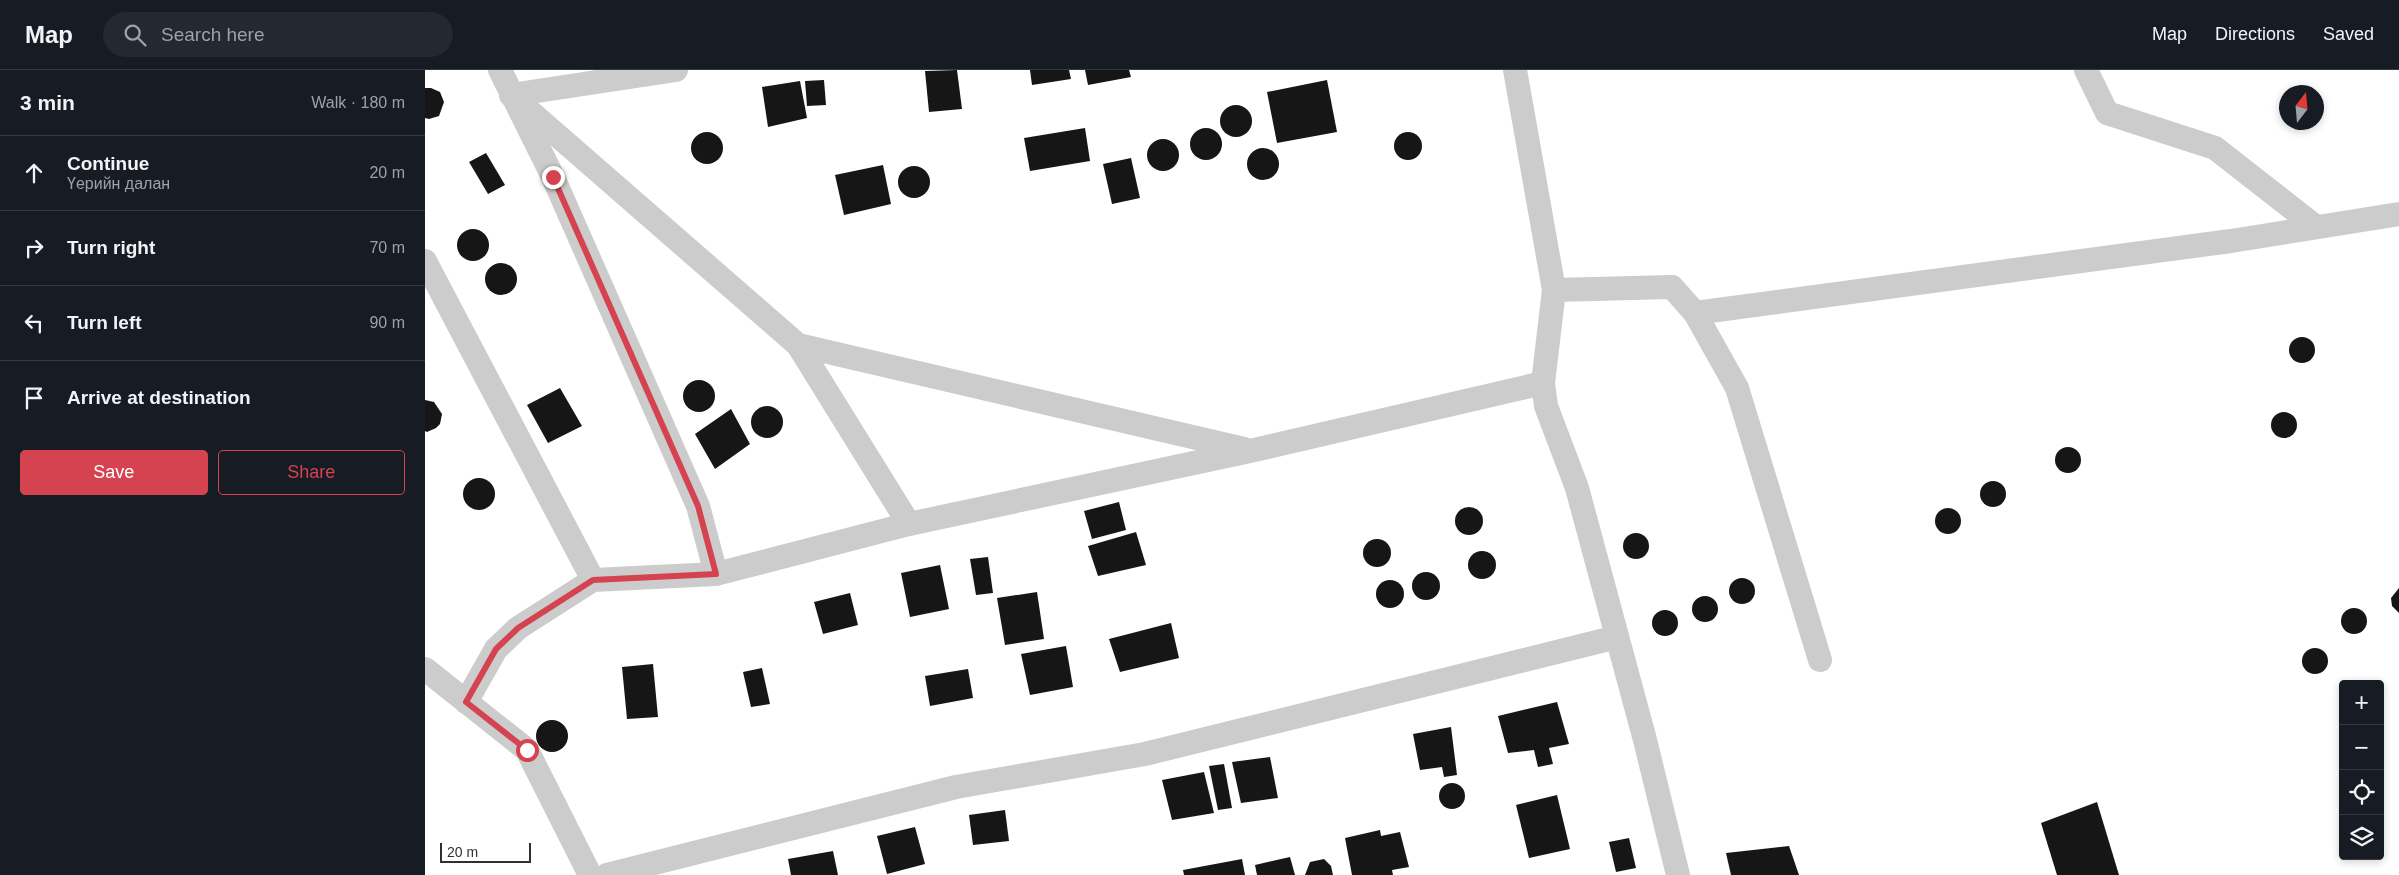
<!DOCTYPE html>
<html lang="en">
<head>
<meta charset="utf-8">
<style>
	body { margin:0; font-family:Helvetica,sans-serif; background:#242831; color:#f1f3f6 }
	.controls { position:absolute; right:15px; bottom:15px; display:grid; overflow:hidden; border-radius:5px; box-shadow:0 2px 8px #0003 }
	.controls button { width:45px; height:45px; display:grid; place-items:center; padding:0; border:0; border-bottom:1px solid #363941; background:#171b24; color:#f1f3f6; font:25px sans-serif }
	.compass { position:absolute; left:1854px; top:15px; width:45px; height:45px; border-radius:50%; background:#171b24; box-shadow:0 2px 8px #0003; rotate:16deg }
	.scale { position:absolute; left:15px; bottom:12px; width:91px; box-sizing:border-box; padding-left:5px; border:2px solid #2f2f2f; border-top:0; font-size:14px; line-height:18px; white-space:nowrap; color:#2f2f2f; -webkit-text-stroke:4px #fff; paint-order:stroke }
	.stop { position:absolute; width:15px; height:15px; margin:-11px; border:4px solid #d4434f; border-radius:50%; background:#fff }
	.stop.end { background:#d4434f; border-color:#fff; box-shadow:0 1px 5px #0008 }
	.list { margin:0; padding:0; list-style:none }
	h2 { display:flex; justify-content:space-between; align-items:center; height:65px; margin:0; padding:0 20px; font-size:21px }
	h2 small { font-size:16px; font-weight:400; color:#9ea1a6 }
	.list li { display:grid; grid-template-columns:32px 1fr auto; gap:15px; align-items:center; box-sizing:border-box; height:75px; padding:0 20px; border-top:1px solid #363941 }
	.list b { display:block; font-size:19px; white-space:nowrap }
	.list p { margin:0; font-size:16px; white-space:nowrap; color:#9ea1a6 }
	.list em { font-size:16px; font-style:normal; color:#9ea1a6 }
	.actions { display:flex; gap:10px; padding:15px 20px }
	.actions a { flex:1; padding:11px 0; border:1px solid #d4434f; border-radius:5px; text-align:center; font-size:18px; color:#d4434f }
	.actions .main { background:#d4434f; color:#fff }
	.icon { flex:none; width:28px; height:28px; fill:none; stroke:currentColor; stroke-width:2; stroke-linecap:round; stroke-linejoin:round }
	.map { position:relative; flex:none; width:1974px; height:805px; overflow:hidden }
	header { display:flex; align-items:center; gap:30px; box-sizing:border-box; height:70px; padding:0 25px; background:#171b24; border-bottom:1px solid #363941 }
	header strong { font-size:24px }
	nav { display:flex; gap:28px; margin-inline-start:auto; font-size:18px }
	.search { width:350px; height:45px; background:#242831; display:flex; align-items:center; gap:12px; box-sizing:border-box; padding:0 18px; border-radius:28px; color:#9ea1a6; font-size:19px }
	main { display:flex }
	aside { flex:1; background:#171b24 }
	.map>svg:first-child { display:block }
	.building { fill:#161616 }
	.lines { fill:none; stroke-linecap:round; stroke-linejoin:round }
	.minor { stroke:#ccc; stroke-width:24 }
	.route { stroke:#d4434f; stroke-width:6 }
</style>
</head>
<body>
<header>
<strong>Map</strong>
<div class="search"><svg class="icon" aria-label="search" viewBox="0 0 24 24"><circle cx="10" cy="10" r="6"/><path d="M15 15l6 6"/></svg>Search here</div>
<nav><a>Map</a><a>Directions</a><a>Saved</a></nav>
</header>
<main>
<aside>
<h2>3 min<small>Walk · 180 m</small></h2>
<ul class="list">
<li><svg class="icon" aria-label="ahead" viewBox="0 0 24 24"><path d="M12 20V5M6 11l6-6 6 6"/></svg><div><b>Continue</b><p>Үерийн далан</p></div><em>20 m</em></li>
<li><svg class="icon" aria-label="right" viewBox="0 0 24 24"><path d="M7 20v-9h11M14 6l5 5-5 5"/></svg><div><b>Turn right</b></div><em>70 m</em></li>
<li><svg class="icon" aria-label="left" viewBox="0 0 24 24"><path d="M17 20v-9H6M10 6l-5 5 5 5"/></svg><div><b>Turn left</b></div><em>90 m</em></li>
<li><svg class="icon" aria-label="arrive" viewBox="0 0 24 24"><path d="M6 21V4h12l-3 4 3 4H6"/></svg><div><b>Arrive at destination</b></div></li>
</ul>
<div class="actions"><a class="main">Save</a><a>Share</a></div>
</aside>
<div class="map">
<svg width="1974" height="805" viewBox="0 0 1974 805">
	<rect width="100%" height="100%" fill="#fff"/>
	<g class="building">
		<path d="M532,0L537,39L504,42L500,1Z"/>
		<path d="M605,0H644L646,9L607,15Z"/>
		<path d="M660,0H704L706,7L663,15Z"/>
		<path d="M399,10L401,35L382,36L380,11Z"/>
		<path d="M902,10L912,62L852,73L842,22Z"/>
		<path d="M375,11L382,48L343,57L337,17Z"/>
		<path d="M0,18H6L15,22L19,32L14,46L4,49L0,48Z"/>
		<circle cx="811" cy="51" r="16"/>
		<path d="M660,58L665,91L605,101L599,68Z"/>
		<circle cx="781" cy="74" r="16"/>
		<circle cx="983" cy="76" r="14"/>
		<circle cx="282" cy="78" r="16"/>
		<circle cx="738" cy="85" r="16"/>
		<circle cx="838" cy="94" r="16"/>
		<path d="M61,83L80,115L63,124L44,92Z"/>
		<path d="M706,88L715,128L687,134L678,94Z"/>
		<path d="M458,95L466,134L419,145L410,105Z"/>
		<circle cx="489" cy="112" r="16"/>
		<circle cx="48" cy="175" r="16"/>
		<circle cx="76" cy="209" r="16"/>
		<circle cx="1877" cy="280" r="13"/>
		<circle cx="274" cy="326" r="16"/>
		<path d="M135,318L157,356L123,373L102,335Z"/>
		<path d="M0,330L9,332L17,344L15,354L11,358L2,362L0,361Z"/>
		<circle cx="342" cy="352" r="16"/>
		<path d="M306,339L325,374L290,399L270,364Z"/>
		<circle cx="1859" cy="355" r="13"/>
		<circle cx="1643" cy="390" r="13"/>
		<circle cx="54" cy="424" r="16"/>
		<circle cx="1568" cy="424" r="13"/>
		<path d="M694,432L701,460L667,469L659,441Z"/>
		<circle cx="1044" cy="451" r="14"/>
		<circle cx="1523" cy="451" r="13"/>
		<path d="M711,462L721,495L673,506L663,476Z"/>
		<circle cx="1211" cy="476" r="13"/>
		<circle cx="952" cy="483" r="14"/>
		<circle cx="1057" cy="495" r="14"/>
		<path d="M563,487L568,523L551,525L545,489Z"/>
		<path d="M515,495L524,539L485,547L476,503Z"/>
		<circle cx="1001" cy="516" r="14"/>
		<circle cx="1317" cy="521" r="13"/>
		<circle cx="965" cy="524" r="14"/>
		<path d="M1974,518V543L1967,536L1966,528Z"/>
		<path d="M612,522L619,569L580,575L572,528Z"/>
		<path d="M425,523L433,555L398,564L389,532Z"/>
		<circle cx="1280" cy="539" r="13"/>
		<circle cx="1929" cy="551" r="13"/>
		<circle cx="1240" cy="553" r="13"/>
		<path d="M746,553L754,588L695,602L684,569Z"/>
		<path d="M641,576L648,617L605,625L596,584Z"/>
		<circle cx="1890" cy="591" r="13"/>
		<path d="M228,594L233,647L202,649L197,597Z"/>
		<path d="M337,598L345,634L326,637L318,602Z"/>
		<path d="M543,599L548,628L505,636L500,606Z"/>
		<path d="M1132,632L1144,674L1124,678L1128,694L1113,697L1109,680L1083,683L1073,646Z"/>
		<circle cx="127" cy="666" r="16"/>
		<path d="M1026,657L1032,705L1019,707L1017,697L995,700L988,664Z"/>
		<path d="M845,687L853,728L816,733L807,692Z"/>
		<path d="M799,694L807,738L793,740L784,696Z"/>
		<path d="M779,702L789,743L747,750L737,710Z"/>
		<circle cx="1027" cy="726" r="13"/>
		<path d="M1132,725L1145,779L1104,788L1091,735Z"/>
		<path d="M1672,732L1694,805H1632L1616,753Z"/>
		<path d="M580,740L584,771L548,775L544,745Z"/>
		<path d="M490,757L500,794L462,804L452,766Z"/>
		<path d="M955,760L956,766L975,762L984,797L967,800L968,805H927L920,768Z"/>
		<path d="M1204,768L1211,798L1191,802L1184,772Z"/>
		<path d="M1364,776L1374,805H1306L1301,783Z"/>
		<path d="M408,781L413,805H366L363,789Z"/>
		<path d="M865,787L870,805H832L830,795Z"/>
		<path d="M817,789L820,805H759L758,800Z"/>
		<path d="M899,789L906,796L908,805H880L885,792Z"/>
	</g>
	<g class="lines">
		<g class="minor">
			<path d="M75,0L128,107L273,436L291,504"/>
			<path d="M1090,0L1129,220L1118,313L1121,336L1152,418L1220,670L1253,805"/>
			<path d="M1661,0L1682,43L1790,78L1891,157"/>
			<path d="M86,25L373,275L819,379"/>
			<path d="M86,25L251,0"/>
			<path d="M0,191L168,510"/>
			<path d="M1129,220L1247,217L1270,243L1312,318L1395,590"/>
			<path d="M1270,243L1806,171L1974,144"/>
			<path d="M373,275L484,454"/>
			<path d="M0,599L102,680L165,805"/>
			<path d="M41,632L71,579L93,558L168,510L291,504L484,454L825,381L1118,313"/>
			<path d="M182,805L531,717L720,684L1192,567"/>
		</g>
	</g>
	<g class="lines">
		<path class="route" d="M102,680L41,632L71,579L93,558L168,510L291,504L273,436L128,107"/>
	</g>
</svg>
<div class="controls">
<button>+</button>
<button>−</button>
<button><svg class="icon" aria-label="locate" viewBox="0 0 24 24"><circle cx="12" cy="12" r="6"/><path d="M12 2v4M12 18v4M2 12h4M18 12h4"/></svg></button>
<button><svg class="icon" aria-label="layers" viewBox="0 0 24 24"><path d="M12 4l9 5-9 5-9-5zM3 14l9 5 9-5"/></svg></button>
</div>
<svg class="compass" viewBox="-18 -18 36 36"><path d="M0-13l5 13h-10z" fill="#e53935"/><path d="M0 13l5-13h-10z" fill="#9ea1a6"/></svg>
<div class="scale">20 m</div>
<div class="stop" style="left:102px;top:680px"></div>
<div class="stop end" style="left:128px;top:107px"></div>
</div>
</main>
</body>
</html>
